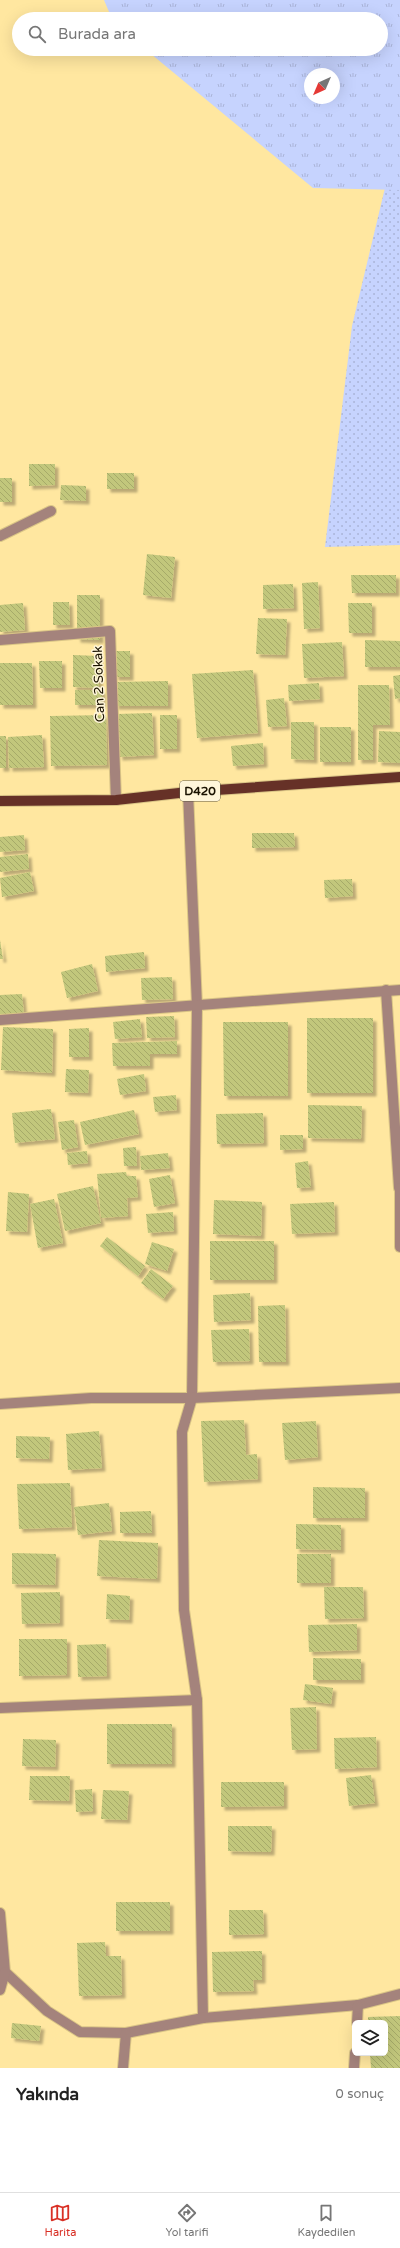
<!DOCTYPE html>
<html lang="tr">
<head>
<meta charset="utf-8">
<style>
	body { margin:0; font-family:"Varela Round",sans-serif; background:#f6f6f6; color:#222 }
	.controls { position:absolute; right:12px; bottom:12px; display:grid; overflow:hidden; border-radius:6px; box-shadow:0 4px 16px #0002 }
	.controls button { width:36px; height:36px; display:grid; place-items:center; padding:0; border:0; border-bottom:1px solid #e0e0e0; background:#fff; color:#222; font:20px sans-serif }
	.compass { position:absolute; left:304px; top:68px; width:36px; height:36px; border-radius:50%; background:#fff; box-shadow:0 4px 16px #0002; rotate:224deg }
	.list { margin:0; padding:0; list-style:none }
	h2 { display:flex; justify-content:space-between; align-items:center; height:52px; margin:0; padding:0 16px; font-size:17px }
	h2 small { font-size:13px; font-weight:400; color:#767676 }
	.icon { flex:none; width:22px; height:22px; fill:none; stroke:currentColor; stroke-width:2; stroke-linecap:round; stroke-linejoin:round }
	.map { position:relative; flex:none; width:400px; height:2068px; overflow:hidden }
	.search { position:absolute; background:#fff; box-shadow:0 4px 16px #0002; left:12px; right:12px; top:12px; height:44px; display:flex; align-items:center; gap:10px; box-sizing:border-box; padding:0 14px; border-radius:22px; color:#767676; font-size:15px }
	.sheet { height:124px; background:#fff }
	nav { display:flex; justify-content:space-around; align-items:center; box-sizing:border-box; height:56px; border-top:1px solid #e0e0e0; background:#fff; font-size:11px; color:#767676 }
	nav a { display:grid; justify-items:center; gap:2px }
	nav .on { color:#d93025 }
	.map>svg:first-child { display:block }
	.grass { fill:url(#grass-dots) }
	.park { fill:url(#park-tufts); fill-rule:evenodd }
	.building { fill:url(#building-back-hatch); filter:url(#shadow) }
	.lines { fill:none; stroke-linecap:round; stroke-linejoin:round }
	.minor-casing { stroke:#dac586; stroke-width:12 }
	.major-casing { stroke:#dac586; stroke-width:12 }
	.minor { stroke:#a4837c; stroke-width:10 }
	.major { stroke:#663127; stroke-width:10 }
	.labels { text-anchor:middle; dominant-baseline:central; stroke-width:3; stroke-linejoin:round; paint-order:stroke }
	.shield { fill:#fff6da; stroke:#5f5641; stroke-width:1 }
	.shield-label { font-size:12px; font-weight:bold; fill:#1a1200 }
	.street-label { font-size:13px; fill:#1a1200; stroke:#fff6da }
</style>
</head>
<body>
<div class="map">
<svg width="400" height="2068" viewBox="0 0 400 2068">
	<defs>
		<pattern id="grass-dots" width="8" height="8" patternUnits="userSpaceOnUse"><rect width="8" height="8" fill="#c6d3fe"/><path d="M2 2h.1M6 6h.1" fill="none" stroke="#aab4d8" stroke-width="1.8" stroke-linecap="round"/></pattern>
		<pattern id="park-tufts" width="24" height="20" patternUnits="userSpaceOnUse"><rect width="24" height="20" fill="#c6d3fe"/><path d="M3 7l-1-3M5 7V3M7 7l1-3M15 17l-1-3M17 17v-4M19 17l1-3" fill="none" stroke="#aab4d8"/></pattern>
		<pattern id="building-back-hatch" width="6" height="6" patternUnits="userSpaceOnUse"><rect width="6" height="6" fill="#c2c77c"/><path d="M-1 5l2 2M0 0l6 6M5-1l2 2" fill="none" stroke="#a6aa69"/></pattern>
		<filter id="shadow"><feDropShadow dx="3.5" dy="3.5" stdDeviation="1" flood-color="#0004"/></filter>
	</defs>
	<rect width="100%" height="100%" fill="#ffe7a0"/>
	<path class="grass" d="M400,125V545L325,547L352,326Z"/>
	<path class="park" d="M104,0H400V190L313,188L145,49H381V19H112ZM310,74H334V98H310Z"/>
	<g class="building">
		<path d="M29,464H55V485L29,486Z"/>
		<rect x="107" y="473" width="27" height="16"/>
		<rect x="0" y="478" width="12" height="24"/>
		<path d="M61,485L86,486V501L60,500Z"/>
		<path d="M147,554L175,557L171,598L143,595Z"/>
		<path d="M351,575H396V593H352Z"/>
		<path d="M318,582L320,628L304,629L302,583Z"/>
		<path d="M293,584L294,608L263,609V585Z"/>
		<path d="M77,595H100V640L77,639Z"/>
		<path d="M53,602H69L70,625H53Z"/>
		<path d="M23,603L25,630L0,632V605Z"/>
		<path d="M348,603H372V633H349Z"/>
		<path d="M258,618L287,619L285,655L256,654Z"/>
		<path d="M365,640L400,641V667H365Z"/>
		<path d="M342,642L344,676L304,678L302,644Z"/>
		<path d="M114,651H130V677H115Z"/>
		<path d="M73,655L99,656V688L73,687Z"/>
		<path d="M39,661H62V688H40Z"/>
		<path d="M0,663H32L33,705H0Z"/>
		<path d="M253,670L258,733L197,738L192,674Z"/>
		<path d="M400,675V698L395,699L393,676Z"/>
		<path d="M168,681V706H115V682Z"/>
		<path d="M319,683L320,699L289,701L288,685Z"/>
		<path d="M358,685H389L390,725H373V760H358Z"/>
		<rect x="75" y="690" width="27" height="15"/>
		<path d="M284,698L287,726L268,727L266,700Z"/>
		<path d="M152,713L154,755L119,757L117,714Z"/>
		<path d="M106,715L107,765L51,766L50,716Z"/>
		<rect x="160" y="715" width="17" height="34"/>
		<path d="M291,722H314V760L291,759Z"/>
		<rect x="320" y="727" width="31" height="35"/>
		<path d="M379,731L400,732V763L378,762Z"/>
		<path d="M42,735L44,767L9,768L8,737Z"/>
		<rect x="0" y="736" width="6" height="32"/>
		<path d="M263,743L264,764L233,766L231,746Z"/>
		<path d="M252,833H294L295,847L252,848Z"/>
		<path d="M24,835L25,850L0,852V837Z"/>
		<path d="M28,854L29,869L0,872V857Z"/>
		<path d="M30,872L34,891L2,897L0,878Z"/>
		<path d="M352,879L353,896L325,898L324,880Z"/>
		<path d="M0,940L3,959H0Z"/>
		<path d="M144,952L145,968L106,972L105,956Z"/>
		<path d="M92,964L98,991L67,998L61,972Z"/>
		<path d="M172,977L173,999L142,1000L141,978Z"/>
		<path d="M22,994L24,1015L0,1016V995Z"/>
		<path d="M174,1016L175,1037L147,1038L146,1017Z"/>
		<rect x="307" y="1018" width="66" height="75"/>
		<path d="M140,1019L142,1037L115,1039L113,1022Z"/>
		<path d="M223,1022H288V1096H224Z"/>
		<path d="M3,1027L53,1029L52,1073L1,1070Z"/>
		<path d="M89,1028V1057H69V1029Z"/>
		<path d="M177,1041V1054H150V1066H113L112,1043Z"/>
		<path d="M66,1069L89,1070L88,1093L65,1092Z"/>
		<path d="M144,1074L146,1091L120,1095L117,1079Z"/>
		<path d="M176,1095L177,1110L155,1112L153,1097Z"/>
		<path d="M308,1105L362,1106L361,1139L308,1138Z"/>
		<path d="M51,1109L55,1139L15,1143L12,1113Z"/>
		<path d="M134,1110L139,1134L85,1145L80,1122Z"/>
		<path d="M263,1113L264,1143L217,1144L216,1114Z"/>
		<path d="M74,1120L78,1147L62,1150L58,1122Z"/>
		<path d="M280,1135H303V1149L280,1150Z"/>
		<path d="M136,1147L137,1166H124L123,1148Z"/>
		<path d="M87,1151L88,1163L68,1165L67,1153Z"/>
		<path d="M168,1153L170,1168L141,1170L140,1156Z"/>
		<path d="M308,1161L311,1187L297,1188L295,1163Z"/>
		<path d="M126,1172L127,1176H136L138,1197L127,1198L128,1216L101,1218L97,1174Z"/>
		<path d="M170,1175L175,1203L154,1207L149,1179Z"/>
		<path d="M93,1186L101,1223L65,1231L57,1194Z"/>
		<path d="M8,1192L29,1194L27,1232L6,1231Z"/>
		<path d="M54,1199L63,1243L38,1248L30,1204Z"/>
		<path d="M214,1200L262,1202L261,1236L213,1234Z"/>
		<path d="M334,1202L335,1232L292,1234L290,1204Z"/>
		<path d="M173,1212L174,1231L148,1233L146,1214Z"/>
		<path d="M107,1237L145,1266L138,1276L100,1246Z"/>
		<rect x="210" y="1241" width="64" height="39"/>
		<path d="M152,1242L174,1249L167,1271L145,1264Z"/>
		<path d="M151,1269L173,1286L163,1299L141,1283Z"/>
		<path d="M250,1293L251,1320L214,1322L213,1295Z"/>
		<path d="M285,1305L286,1362H259L258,1306Z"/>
		<path d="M249,1329L250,1361L213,1362L211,1330Z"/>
		<path d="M244,1420L246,1455L257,1454L258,1479L204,1482L201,1421Z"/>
		<path d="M316,1421L318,1457L285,1460L282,1423Z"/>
		<path d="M99,1431L102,1468L68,1470L66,1434Z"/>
		<path d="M16,1436L50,1437L49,1459L16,1458Z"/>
		<path d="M70,1483L72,1527L19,1529L17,1484Z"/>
		<path d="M313,1487L365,1488V1518H313Z"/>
		<path d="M109,1503L112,1531L78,1535L74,1507Z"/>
		<path d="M151,1511L152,1533H120V1512Z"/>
		<path d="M296,1524L341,1525V1550L296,1549Z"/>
		<path d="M99,1540L158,1543L157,1579L97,1576Z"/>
		<path d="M12,1553L56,1554L55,1585L12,1584Z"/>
		<rect x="297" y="1554" width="34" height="29"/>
		<path d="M324,1587H363L364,1618L325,1619Z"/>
		<path d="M60,1592V1623L22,1624L21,1593Z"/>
		<path d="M107,1594L130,1596L129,1620L106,1619Z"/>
		<path d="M357,1624V1650L309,1652L308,1625Z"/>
		<path d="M19,1639H67V1675L19,1676Z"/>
		<path d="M106,1644L107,1676L78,1677L77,1645Z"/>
		<path d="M313,1658L361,1659V1680H313Z"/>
		<path d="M305,1684L333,1688L331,1704L303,1700Z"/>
		<path d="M316,1707L317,1749L292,1750L290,1708Z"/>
		<rect x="107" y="1724" width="65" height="40"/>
		<path d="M376,1737L377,1767L335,1769L334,1738Z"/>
		<path d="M23,1739L56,1740L55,1767L22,1766Z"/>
		<path d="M371,1775L375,1803L349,1806L346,1778Z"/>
		<path d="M30,1776H70L69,1801L29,1800Z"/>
		<path d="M221,1782H284V1806L221,1807Z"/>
		<path d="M92,1789L93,1811L76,1812L75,1790Z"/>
		<path d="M103,1790L129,1791L127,1820L101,1819Z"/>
		<path d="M228,1826H272L271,1852L228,1851Z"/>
		<rect x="116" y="1902" width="54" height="29"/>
		<path d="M229,1910H263L264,1934L229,1935Z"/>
		<path d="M105,1942L106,1956H121L122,1995L79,1996L77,1943Z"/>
		<path d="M262,1951V1980H253L254,1991L213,1992L212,1952Z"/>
		<path d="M400,2016V2068H371L370,2053H385V2023H368V2017Z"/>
		<path d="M12,2023L41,2026L39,2041L11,2038Z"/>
	</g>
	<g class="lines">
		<g class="minor-casing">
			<g id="minor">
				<path d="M0,536L51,511"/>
				<path d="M0,640L110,631L116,800"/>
				<path d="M188,792L197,1006L192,1398L182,1432L184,1610L197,1700L203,2018"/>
				<path d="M386,990L399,1188"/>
				<path d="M0,1020L400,990"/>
				<path d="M400,1188V1247"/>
				<path d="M0,1404L91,1398H192L400,1388"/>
				<path d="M0,1708L197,1700"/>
				<path d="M0,1913L5,1972L47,2011L80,2032L126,2033L203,2018L358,2005L400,1994"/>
				<path d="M0,1990L5,1972"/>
				<path d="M357,2023L358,2005"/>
				<path d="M123,2068L126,2033"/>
				<path d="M354,2068L355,2053"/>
			</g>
		</g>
		<g class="major-casing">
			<path id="major" d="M0,801L116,800L188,792L400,777"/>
		</g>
		<use href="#minor" class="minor"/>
		<use href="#major" class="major"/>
	</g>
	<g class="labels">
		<rect class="shield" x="180" y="781" width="40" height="20" rx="3"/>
		<g class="shield-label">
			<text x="200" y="791">D420</text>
		</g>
		<g class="street-label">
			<text transform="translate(99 684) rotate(-92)">Can 2 Sokak</text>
		</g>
	</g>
</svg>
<div class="controls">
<button><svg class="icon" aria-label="layers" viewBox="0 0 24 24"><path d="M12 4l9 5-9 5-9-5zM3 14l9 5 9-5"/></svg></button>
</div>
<svg class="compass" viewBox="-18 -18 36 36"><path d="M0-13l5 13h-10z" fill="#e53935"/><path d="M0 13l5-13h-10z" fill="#767676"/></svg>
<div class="search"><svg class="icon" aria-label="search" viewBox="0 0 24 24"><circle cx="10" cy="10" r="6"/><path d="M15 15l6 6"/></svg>Burada ara</div>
</div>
<section class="sheet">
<h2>Yakında<small>0 sonuç</small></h2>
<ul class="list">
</ul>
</section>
<nav>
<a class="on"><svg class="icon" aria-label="map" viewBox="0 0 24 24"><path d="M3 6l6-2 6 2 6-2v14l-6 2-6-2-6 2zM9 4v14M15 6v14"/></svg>Harita</a>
<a><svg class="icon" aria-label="directions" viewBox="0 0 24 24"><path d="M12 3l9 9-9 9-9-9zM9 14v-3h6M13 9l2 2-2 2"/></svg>Yol tarifi</a>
<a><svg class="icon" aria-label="saved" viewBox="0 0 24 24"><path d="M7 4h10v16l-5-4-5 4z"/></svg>Kaydedilen</a>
</nav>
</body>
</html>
